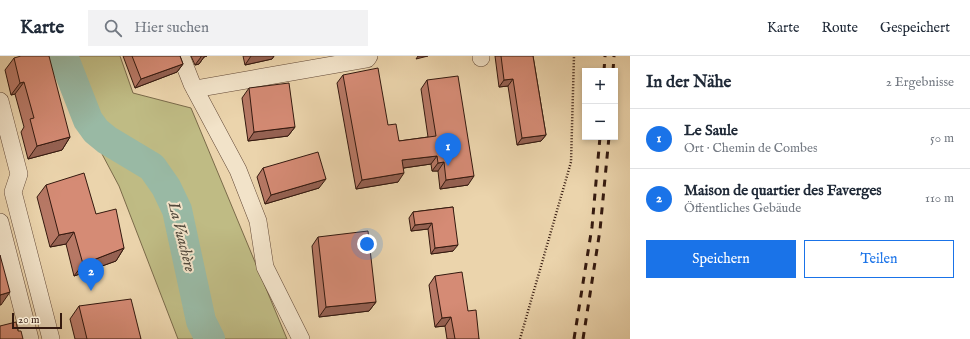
<!DOCTYPE html>
<html lang="de">
<head>
<meta charset="utf-8">
<style>
	body { margin:0; font-family:"IM FELL English",serif; background:#f2f2f3; color:#1f2937 }
	.controls { position:absolute; right:12px; top:12px; display:grid; overflow:hidden; border-radius:0px; box-shadow:0 2px 6px #0003 }
	.controls button { width:36px; height:36px; display:grid; place-items:center; padding:0; border:0; border-bottom:1px solid #e0e1e3; background:#fff; color:#1f2937; font:20px sans-serif }
	.scale { position:absolute; left:12px; bottom:10px; width:50px; box-sizing:border-box; padding-left:4px; border:2px solid #34190f; border-top:0; font-size:11px; line-height:14px; white-space:nowrap; color:#34190f; -webkit-text-stroke:3px #f2e3c9; paint-order:stroke }
	.you { position:absolute; left:367px; top:188px; width:14px; height:14px; margin:-10px; border:3px solid #fff; border-radius:50%; background:#1a73e8; box-shadow:0 0 0 6px #1a73e833 }
	.badge { display:grid; place-items:center; width:26px; height:26px; border-radius:50%; background:#1a73e8; color:#fff; font-size:13px; font-weight:700 }
	.pin { position:absolute; translate:-50% -33px; filter:drop-shadow(0 1px 2px #0008) }
	.pin::after { content:''; position:absolute; top:21px; width:14px; height:12px; background:inherit; clip-path:polygon(0 0,100% 0,50% 100%) }
	.list { margin:0; padding:0; list-style:none }
	h2 { display:flex; justify-content:space-between; align-items:center; height:52px; margin:0; padding:0 16px; font-size:17px }
	h2 small { font-size:13px; font-weight:400; color:#747a83 }
	.list li { display:grid; grid-template-columns:26px 1fr auto; gap:12px; align-items:center; box-sizing:border-box; height:60px; padding:0 16px; border-top:1px solid #e0e1e3 }
	.list b { display:block; font-size:15px; white-space:nowrap }
	.list p { margin:0; font-size:13px; white-space:nowrap; color:#747a83 }
	.list em { font-size:13px; font-style:normal; color:#747a83 }
	.actions { display:flex; gap:8px; padding:12px 16px }
	.actions a { flex:1; padding:9px 0; border:1px solid #1a73e8; border-radius:0px; text-align:center; font-size:14px; color:#1a73e8 }
	.actions .main { background:#1a73e8; color:#fff }
	.icon { flex:none; width:22px; height:22px; fill:none; stroke:currentColor; stroke-width:2; stroke-linecap:round; stroke-linejoin:round }
	.map { position:relative; flex:none; width:630px; height:283px; overflow:hidden }
	header { display:flex; align-items:center; gap:24px; box-sizing:border-box; height:56px; padding:0 20px; background:#fff; border-bottom:1px solid #e0e1e3 }
	header strong { font-size:19px }
	nav { display:flex; gap:22px; margin-inline-start:auto; font-size:14px }
	.search { width:280px; height:36px; background:#f2f2f3; display:flex; align-items:center; gap:10px; box-sizing:border-box; padding:0 14px; border-radius:0px; color:#747a83; font-size:15px }
	main { display:flex }
	aside { flex:1; background:#fff }
	.map>svg:first-child { display:block }
	.green { fill:#bfbb84; stroke:#7a6a4a }
	.lines { fill:none; stroke-linecap:round; stroke-linejoin:round }
	.river { stroke:#99b9a4; stroke-width:30 }
	.minor-casing { stroke:#624836; stroke-width:18 }
	.path { stroke:#34190f; stroke-width:2.5; stroke-dasharray:1 2; stroke-linecap:butt }
	.minor { stroke:#f2e3c9; stroke-width:17 }
	.rail { stroke:#34190f; stroke-width:3; stroke-dasharray:7 7; stroke-linecap:butt }
	.wall { fill:#b77865; stroke:#34190f }
	.shaded-wall { fill:#956152; stroke:#34190f }
	.building { fill:#d58b75; stroke:#34190f }
	.labels { text-anchor:middle; dominant-baseline:central; stroke-width:4; stroke-linejoin:round; paint-order:stroke }
	.water-label { font-size:16px; font-style:italic; fill:#52493c; stroke:#f2e3c9 }
</style>
</head>
<body>
<header>
<strong>Karte</strong>
<div class="search"><svg class="icon" aria-label="search" viewBox="0 0 24 24"><circle cx="10" cy="10" r="6"/><path d="M15 15l6 6"/></svg>Hier suchen</div>
<nav><a>Karte</a><a>Route</a><a>Gespeichert</a></nav>
</header>
<main>
<div class="map">
<svg width="630" height="283" viewBox="0 0 630 283">
	<rect width="100%" height="100%" fill="#ebd4ac"/>
	<filter id="stains"><feTurbulence type="fractalNoise" baseFrequency=".005" numOctaves="4"/><feColorMatrix values="0 0 0 0 .2 0 0 0 0 .09 0 0 0 0 .02 0 0 0 .5 -.17"/></filter>
	<radialGradient id="worn" r=".72"><stop offset=".6" stop-color="#630" stop-opacity="0"/><stop offset="1" stop-color="#630" stop-opacity=".3"/></radialGradient>
	<path class="green" d="M50,0H120L133,37L191,52L287,283H178L119,130Z"/>
	<g class="lines">
		<path class="river" d="M63,0L88,64L96,75L107,84L152,111L166,131L177,154L201,265L210,283"/>
		<g class="minor-casing">
			<g id="minor">
				<path d="M181,0L192,28L238,114L258,165L265,211L301,283"/>
				<path d="M481,0V2"/>
				<path d="M195,33L367,3L369,0"/>
				<path d="M0,45L19,118L13,136L51,283"/>
				<path d="M0,166L30,283"/>
			</g>
		</g>
		<path class="path" d="M520,283L571,106L574,0"/>
		<use href="#minor" class="minor"/>
		<g class="rail">
			<path d="M604,15L605,0"/>
			<path d="M613,15L614,0"/>
			<path d="M574,283L592,171L600,81"/>
			<path d="M583,283L600,174L609,81"/>
		</g>
	</g>
	<g class="wall">
		<path d="M123,0H180L183,8L177,16L135,32Z"/>
		<path d="M191,0H207L204,1L199,8L195,9Z"/>
		<path d="M243,0H274L272,3L245,9Z"/>
		<path d="M495,0H533L546,79L541,85L517,89L508,30L499,31Z"/>
		<path d="M14,2L70,81L62,94L28,103L21,76L24,71L15,38L11,39L5,14Z"/>
		<path d="M343,19L388,69L399,85L428,81L421,33L427,24L468,129L440,133L438,115H432L431,108L404,112L398,126L356,133L337,27Z"/>
		<path d="M249,32L295,71L288,80L248,85L242,42Z"/>
		<path d="M263,112L319,132L265,148L257,121Z"/>
		<path d="M46,129L96,158L124,192L116,205L74,220L66,188L50,191L37,141Z"/>
		<path d="M453,151V195L431,198L428,173L411,175L409,162L413,156Z"/>
		<path d="M318,181L376,246L369,255L319,261L312,190Z"/>
		<path d="M435,220L468,255L479,283H447L445,270L435,271L429,229Z"/>
		<path d="M79,250L141,283H75L70,263Z"/>
	</g>
	<g class="shaded-wall">
		<path d="M201,0H207L204,1L199,8L195,9L201,1Z"/>
		<path d="M251,0H274L272,3L245,9Z"/>
		<path d="M418,0H428L416,3Z"/>
		<path d="M183,8L177,16L135,32L141,23Z"/>
		<path d="M513,23L508,30L499,31L504,24Z"/>
		<path d="M24,26L15,38L11,39L20,27Z"/>
		<path d="M295,71L288,80L248,85L254,76Z"/>
		<path d="M546,79L541,85L517,89L522,82Z"/>
		<path d="M70,81L62,94L28,103L37,90Z"/>
		<path d="M437,100L431,108L396,113L402,104Z"/>
		<path d="M444,106L438,115H432L438,107Z"/>
		<path d="M404,117L398,126L356,133L362,124Z"/>
		<path d="M474,120L468,129L440,133L446,124Z"/>
		<path d="M326,123L319,132L265,148L271,139Z"/>
		<path d="M432,167L428,173L411,175L415,169Z"/>
		<path d="M74,176L66,188L50,191L59,179Z"/>
		<path d="M458,189L453,195L431,198L435,192Z"/>
		<path d="M124,192L116,205L74,220L83,208Z"/>
		<path d="M10,236L1,249H0V239Z"/>
		<path d="M376,246L369,255L319,261L326,251Z"/>
		<path d="M451,261L445,270L435,271L442,262Z"/>
	</g>
	<g class="building">
		<path d="M21,0H49L70,81L37,90L30,63L34,62L24,26L20,27L14,2Z"/>
		<path d="M132,0H180L183,8L141,23Z"/>
		<path d="M501,0H533L546,79L522,82L513,23L504,24Z"/>
		<path d="M378,12L388,69L396,68L399,85L436,80L427,24L458,20L474,120L446,124L444,106L438,107L437,100L402,104L404,117L362,124L343,19Z"/>
		<path d="M289,27L295,71L254,76L249,32Z"/>
		<path d="M318,96L326,123L271,139L263,112Z"/>
		<path d="M84,117L96,158L116,153L124,192L83,208L74,176L59,179L46,129Z"/>
		<path d="M453,151L458,189L435,192L432,167L415,169L413,156Z"/>
		<path d="M368,175L376,246L326,251L318,181Z"/>
		<path d="M0,199L10,236L0,239Z"/>
		<path d="M462,216L468,255L476,254L479,283H455L451,261L442,262L435,220Z"/>
		<path d="M131,243L141,283H87L79,250Z"/>
		<path d="M16,266L18,275H21L23,283H0V270Z"/>
	</g>
	<g class="labels">
		<g class="water-label">
			<text transform="translate(181 181) rotate(76)">La Vuachère</text>
		</g>
	</g>
	<rect width="100%" height="100%" filter="url(#stains)"/>
	<rect width="100%" height="100%" fill="url(#worn)"/>
</svg>
<div class="controls">
<button>+</button>
<button>−</button>
</div>
<div class="scale">20 m</div>
<div class="you"></div>
<div class="pin badge" style="left:448px;top:110px">1</div>
<div class="pin badge" style="left:91px;top:235px">2</div>
</div>
<aside>
<h2>In der Nähe<small>2 Ergebnisse</small></h2>
<ul class="list">
<li><span class="badge">1</span><div><b>Le Saule</b><p>Ort · Chemin de Combes</p></div><em>50 m</em></li>
<li><span class="badge">2</span><div><b>Maison de quartier des Faverges</b><p>Öffentliches Gebäude</p></div><em>110 m</em></li>
</ul>
<div class="actions"><a class="main">Speichern</a><a>Teilen</a></div>
</aside>
</main>
</body>
</html>
